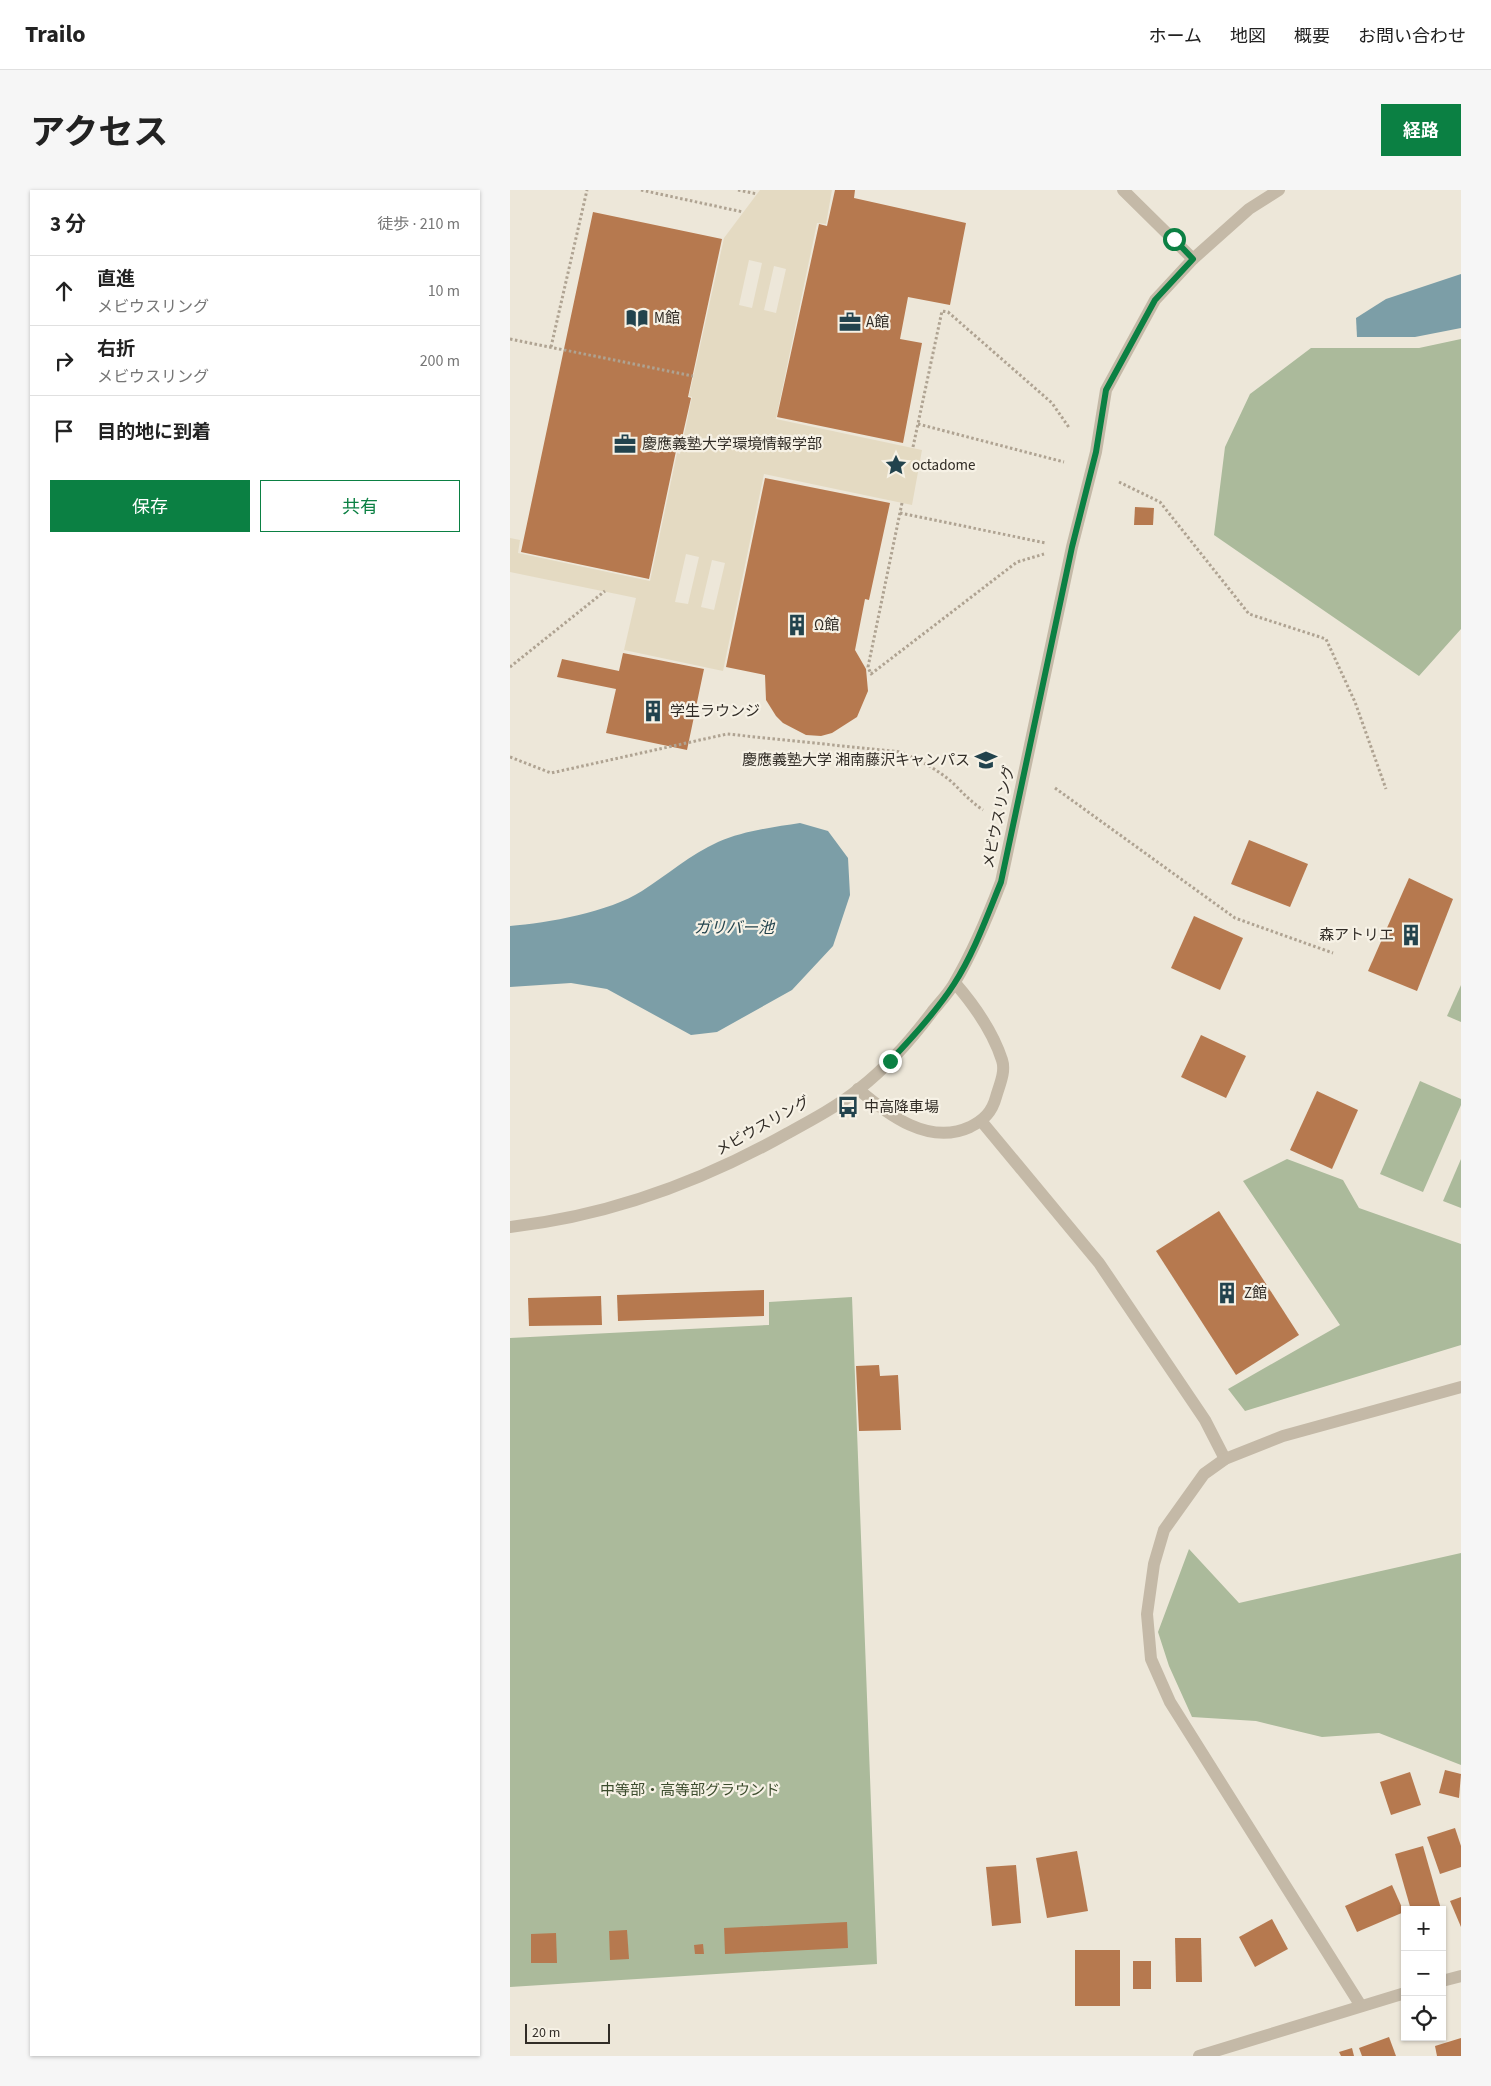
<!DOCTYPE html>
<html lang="ja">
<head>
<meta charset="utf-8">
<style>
	body { margin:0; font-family:"Source Sans 3","Noto Sans JP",sans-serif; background:#f6f6f6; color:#222 }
	.controls { position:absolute; right:15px; bottom:15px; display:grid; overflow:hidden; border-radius:0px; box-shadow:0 1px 4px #0004 }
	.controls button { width:45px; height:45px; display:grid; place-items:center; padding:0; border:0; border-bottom:1px solid #e0e0e0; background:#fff; color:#222; font:25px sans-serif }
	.scale { position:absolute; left:15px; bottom:12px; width:85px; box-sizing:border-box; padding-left:5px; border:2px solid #312c26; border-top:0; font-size:14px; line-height:18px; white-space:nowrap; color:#312c26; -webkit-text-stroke:4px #f6f1e5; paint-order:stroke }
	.stop { position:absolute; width:15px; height:15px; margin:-11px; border:4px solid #0b8043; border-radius:50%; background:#fff }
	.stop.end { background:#0b8043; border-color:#fff; box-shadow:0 1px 5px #0008 }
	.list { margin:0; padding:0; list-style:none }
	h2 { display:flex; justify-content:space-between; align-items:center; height:65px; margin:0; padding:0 20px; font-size:21px }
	h2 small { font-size:16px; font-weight:400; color:#767676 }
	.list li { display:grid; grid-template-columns:32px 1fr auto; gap:15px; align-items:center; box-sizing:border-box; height:70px; padding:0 20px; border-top:1px solid #e0e0e0 }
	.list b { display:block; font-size:19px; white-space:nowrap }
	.list p { margin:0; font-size:16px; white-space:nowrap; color:#767676 }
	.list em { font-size:16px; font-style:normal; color:#767676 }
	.actions { display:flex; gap:10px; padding:15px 20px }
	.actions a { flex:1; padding:11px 0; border:1px solid #0b8043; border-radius:0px; text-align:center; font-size:18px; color:#0b8043 }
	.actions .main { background:#0b8043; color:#fff }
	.icon { flex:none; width:28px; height:28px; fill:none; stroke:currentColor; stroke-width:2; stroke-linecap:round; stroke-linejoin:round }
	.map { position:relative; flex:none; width:951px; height:1866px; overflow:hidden; border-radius:0px }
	header { display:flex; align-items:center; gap:30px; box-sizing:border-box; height:70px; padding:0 25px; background:#fff; border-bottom:1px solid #e0e0e0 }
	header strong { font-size:24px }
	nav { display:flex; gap:28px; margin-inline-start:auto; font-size:18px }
	.intro { display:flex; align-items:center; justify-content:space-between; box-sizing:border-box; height:120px; padding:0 30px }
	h1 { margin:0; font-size:35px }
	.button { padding:12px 22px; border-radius:0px; background:#0b8043; color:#fff; font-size:18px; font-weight:700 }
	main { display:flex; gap:30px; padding:0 30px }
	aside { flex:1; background:#fff; border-radius:0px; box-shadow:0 1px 4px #0004 }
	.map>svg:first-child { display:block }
	.green { fill:#abba9b }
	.plaza { fill:#e4dac2; fill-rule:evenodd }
	.water { fill:#7c9ea7 }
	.building { fill:#b6794f }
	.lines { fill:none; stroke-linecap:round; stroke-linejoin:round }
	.path { stroke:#afa392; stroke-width:3; stroke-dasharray:2.5 2.5; stroke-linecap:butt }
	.service { stroke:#c4b9a7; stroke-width:12 }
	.minor { stroke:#c4b9a7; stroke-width:12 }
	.tertiary { stroke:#c4b9a7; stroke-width:12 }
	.route { stroke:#0b8043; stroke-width:6 }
	.labels { text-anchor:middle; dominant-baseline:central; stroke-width:4.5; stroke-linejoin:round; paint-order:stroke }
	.poi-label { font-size:15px; fill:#312c26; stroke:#f6f1e5; text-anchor:start }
	.street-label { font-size:15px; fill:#312c26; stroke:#f6f1e5 }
	.park-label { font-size:15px; fill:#3c4c2d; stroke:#f6f1e5 }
	.water-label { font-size:16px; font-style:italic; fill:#22434d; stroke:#f6f1e5 }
</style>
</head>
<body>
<header>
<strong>Trailo</strong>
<nav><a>ホーム</a><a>地図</a><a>概要</a><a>お問い合わせ</a></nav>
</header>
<div class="intro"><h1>アクセス</h1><a class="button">経路</a></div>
<main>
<aside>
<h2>3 分<small>徒歩 · 210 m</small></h2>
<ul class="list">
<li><svg class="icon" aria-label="ahead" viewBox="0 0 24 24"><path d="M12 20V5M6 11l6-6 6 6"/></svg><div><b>直進</b><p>メビウスリング</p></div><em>10 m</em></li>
<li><svg class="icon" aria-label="right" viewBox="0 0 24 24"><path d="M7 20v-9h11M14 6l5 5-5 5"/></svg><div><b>右折</b><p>メビウスリング</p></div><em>200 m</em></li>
<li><svg class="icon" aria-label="arrive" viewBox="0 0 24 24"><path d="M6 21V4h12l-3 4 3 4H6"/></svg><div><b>目的地に到着</b></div></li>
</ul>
<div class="actions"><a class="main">保存</a><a>共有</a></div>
</aside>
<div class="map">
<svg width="951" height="1866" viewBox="0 0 951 1866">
	<rect width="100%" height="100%" fill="#ede7d9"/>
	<g class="green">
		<path d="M951,149V439L909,486L704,345L715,257L740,204L801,158H909Z"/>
		<path d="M951,795V832L937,826Z"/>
		<path d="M910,891L951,909V915L913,1002L870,984Z"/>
		<path d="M777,969L833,990L849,1018L951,1054V1155L735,1221L718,1199L830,1135L733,991Z"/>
		<path d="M951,969V1018L933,1011Z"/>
		<path d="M342,1107L367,1774L0,1797V1148L259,1135V1112Z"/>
		<path d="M679,1359L729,1413L951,1363V1575L869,1543L812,1547L746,1531L682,1527L659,1476L648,1442Z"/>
	</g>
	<path class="plaza" d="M250,0H322L316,34L307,33L266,229L412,260L402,315L254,284L213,481L114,460L126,408L0,382V348L10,350L8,363L140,391L167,263L170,264L182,207L179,206L214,48ZM239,70L252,73L242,118L229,115ZM264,76L276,79L266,123L254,120ZM176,364L189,367L178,414L165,412ZM202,370L215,373L204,420L191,417Z"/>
	<g class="water">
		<path d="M951,84V138L905,147H847L846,128L876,109Z"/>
		<path d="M290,633L318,641L338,668L340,705L323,756L282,800L207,842L181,845L97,799L61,793L0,797V736C38,733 99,722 132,701C157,685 181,664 208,652C233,641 264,637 290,633Z"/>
	</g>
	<g class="building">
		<path d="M325,0H345L344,8L456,33L440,115L398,107L390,149L412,153L393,253L267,227L309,34L317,36Z"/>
		<path d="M83,22L212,49L178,207L181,208L169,261H166L139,389L11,362Z"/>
		<path d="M255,288L380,313L359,410L355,409L345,460L356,479L358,501L347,527L322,543L311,546L296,545L273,533L266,526L256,510L255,485L216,477Z"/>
		<path d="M625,317L644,318L643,335H624Z"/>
		<path d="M113,463L194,479L177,560L96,543L106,499L47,487L52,469L109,481Z"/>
		<path d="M739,650L798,674L780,717L721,694Z"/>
		<path d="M899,688L943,709L907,801L858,781Z"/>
		<path d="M684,726L733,748L710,800L661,778Z"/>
		<path d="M691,845L736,866L716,908L671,887Z"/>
		<path d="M807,901L848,920L822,979L780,960Z"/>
		<path d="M709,1021L789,1145L726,1185L646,1061Z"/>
		<path d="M254,1100V1126L108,1131L107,1105Z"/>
		<path d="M91,1106L92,1135L19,1136L18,1108Z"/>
		<path d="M369,1175L370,1186L388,1185L391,1240L349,1241L346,1176Z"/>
		<path d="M935,1580L951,1584L949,1608L929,1603Z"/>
		<path d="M900,1582L911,1615L881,1625L870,1592Z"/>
		<path d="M945,1638L951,1656V1677L930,1684L917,1647Z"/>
		<path d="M913,1656L931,1719L929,1720H901L885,1664Z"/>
		<path d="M567,1661L578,1721L537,1728L526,1668Z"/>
		<path d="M506,1675L511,1733L482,1736L476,1677Z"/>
		<path d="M882,1695L894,1722L847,1742L835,1716Z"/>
		<path d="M951,1707V1737L940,1711Z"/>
		<path d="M762,1729L778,1759L745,1777L729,1747Z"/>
		<path d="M337,1732L338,1758L215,1764L214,1738Z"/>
		<path d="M117,1740L119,1769L100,1770L99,1741Z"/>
		<path d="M46,1743L47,1773H21V1744Z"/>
		<path d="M665,1748H691L692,1792H666Z"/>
		<path d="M193,1754L194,1764H185L184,1755Z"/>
		<rect x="565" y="1760" width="45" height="56"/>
		<rect x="623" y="1771" width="18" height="28"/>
		<path d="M879,1847L886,1866H852L849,1858Z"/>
		<path d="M951,1848V1866H927L925,1856Z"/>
		<path d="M842,1858L844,1866H831L829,1862Z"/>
	</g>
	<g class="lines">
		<g class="path">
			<path d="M131,0L233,22"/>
			<path d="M228,0L247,4"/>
			<path d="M0,149L183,186"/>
			<path d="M41,157L77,0"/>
			<path d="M408,234L554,272"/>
			<path d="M403,257L432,121L438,122L542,213L560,239"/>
			<path d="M609,292L650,312L739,424L816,449L845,512L876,599"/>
			<path d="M392,313L358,477L361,484L507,372L534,364"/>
			<path d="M390,323L536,353"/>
			<path d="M0,477L95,401"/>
			<path d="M0,567L41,583L217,544L391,562C409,570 429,580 444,594C454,604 460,611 473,620"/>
			<path d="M545,598L725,728L823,763"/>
		</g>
		<g class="service">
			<path d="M613,0L683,69"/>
			<path d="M348,899C378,925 419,956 460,937C474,930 482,922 486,907C489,896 496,882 492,870C483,842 464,815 445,793"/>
			<path d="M472,932L589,1073L695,1230L715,1269"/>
			<path d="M0,1037C98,1026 193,991 278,943C302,930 328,916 349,899C377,877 401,850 422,822C430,812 439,803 445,792C464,760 478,726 491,692L562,357L586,262L596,200L645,110L683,69L739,19L769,0"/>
		</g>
		<path class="minor" d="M851,1816L660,1512L641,1469L637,1424L644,1374L654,1340L694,1284L715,1269L773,1246L951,1197"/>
		<g class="tertiary">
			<path d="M932,1791L951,1786"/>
			<path d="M689,1866L895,1803"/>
		</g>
	</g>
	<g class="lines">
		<path class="route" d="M380,871C403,847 426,822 444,794C464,763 477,726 491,692L562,357L586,262L596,200L645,110L683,69L664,49"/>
	</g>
	<defs>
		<g id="library-bare" transform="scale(1.725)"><path d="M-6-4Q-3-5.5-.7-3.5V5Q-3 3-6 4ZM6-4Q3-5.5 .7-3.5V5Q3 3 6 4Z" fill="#22434d" stroke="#f6f1e5" stroke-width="2.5" paint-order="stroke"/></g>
		<g id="office-bare" transform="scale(1.725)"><path d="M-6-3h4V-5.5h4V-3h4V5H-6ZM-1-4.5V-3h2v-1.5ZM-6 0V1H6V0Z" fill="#22434d" stroke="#f6f1e5" stroke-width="2.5" paint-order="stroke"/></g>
		<g id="sight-bare" transform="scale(1.725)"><path d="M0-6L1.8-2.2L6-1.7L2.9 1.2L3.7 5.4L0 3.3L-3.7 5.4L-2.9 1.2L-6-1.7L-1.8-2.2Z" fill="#22434d" stroke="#f6f1e5" stroke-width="2.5" paint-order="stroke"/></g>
		<g id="building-bare" transform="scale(1.725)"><path d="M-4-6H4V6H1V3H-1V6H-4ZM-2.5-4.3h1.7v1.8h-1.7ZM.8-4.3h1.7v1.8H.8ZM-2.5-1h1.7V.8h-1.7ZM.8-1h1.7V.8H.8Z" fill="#22434d" stroke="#f6f1e5" stroke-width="2.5" paint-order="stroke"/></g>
		<g id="university-bare" transform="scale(1.725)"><path d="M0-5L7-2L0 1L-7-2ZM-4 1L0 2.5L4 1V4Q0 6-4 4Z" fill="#22434d" stroke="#f6f1e5" stroke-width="2.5" paint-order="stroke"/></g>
		<g id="bus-bare" transform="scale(1.725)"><path d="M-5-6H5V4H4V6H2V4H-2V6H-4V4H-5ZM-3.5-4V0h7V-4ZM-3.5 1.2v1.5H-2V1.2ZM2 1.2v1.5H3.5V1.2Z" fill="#22434d" stroke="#f6f1e5" stroke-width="2.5" paint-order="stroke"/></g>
	</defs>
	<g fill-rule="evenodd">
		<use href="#library-bare" x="127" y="128"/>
		<use href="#office-bare" x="340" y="132"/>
		<use href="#office-bare" x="115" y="254"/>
		<use href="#sight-bare" x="386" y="275"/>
		<use href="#building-bare" x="287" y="435"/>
		<use href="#building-bare" x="143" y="521"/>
		<use href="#university-bare" x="476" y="570"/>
		<use href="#building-bare" x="901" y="745"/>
		<use href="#bus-bare" x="338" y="917"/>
		<use href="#building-bare" x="717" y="1103"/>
	</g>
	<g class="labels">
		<g class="poi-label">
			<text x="144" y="128">Μ館</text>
			<text x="356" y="132">A館</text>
			<text x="132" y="254">慶應義塾大学環境情報学部</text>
			<text x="402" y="275">octadome</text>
			<text x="304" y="435">Ω館</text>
			<text x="160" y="521">学生ラウンジ</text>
			<text x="460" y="570" text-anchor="end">慶應義塾大学 湘南藤沢キャンパス</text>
			<text x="884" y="745" text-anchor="end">森アトリエ</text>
			<text x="354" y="917">中高降車場</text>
			<text x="734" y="1103">Ζ館</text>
		</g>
		<g class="street-label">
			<text transform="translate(489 627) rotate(-78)">メビウスリング</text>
			<text transform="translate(253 936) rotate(-29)">メビウスリング</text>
		</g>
		<g class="park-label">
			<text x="180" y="1600">中等部・高等部グラウンド</text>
		</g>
		<g class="water-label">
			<text x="224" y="738">ガリバー池</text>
		</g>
	</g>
</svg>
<div class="controls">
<button>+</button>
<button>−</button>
<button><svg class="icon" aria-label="locate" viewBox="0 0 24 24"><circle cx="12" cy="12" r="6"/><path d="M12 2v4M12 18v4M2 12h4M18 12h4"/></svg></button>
</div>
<div class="scale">20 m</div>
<div class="stop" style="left:664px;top:49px"></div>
<div class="stop end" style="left:380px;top:871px"></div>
</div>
</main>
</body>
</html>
